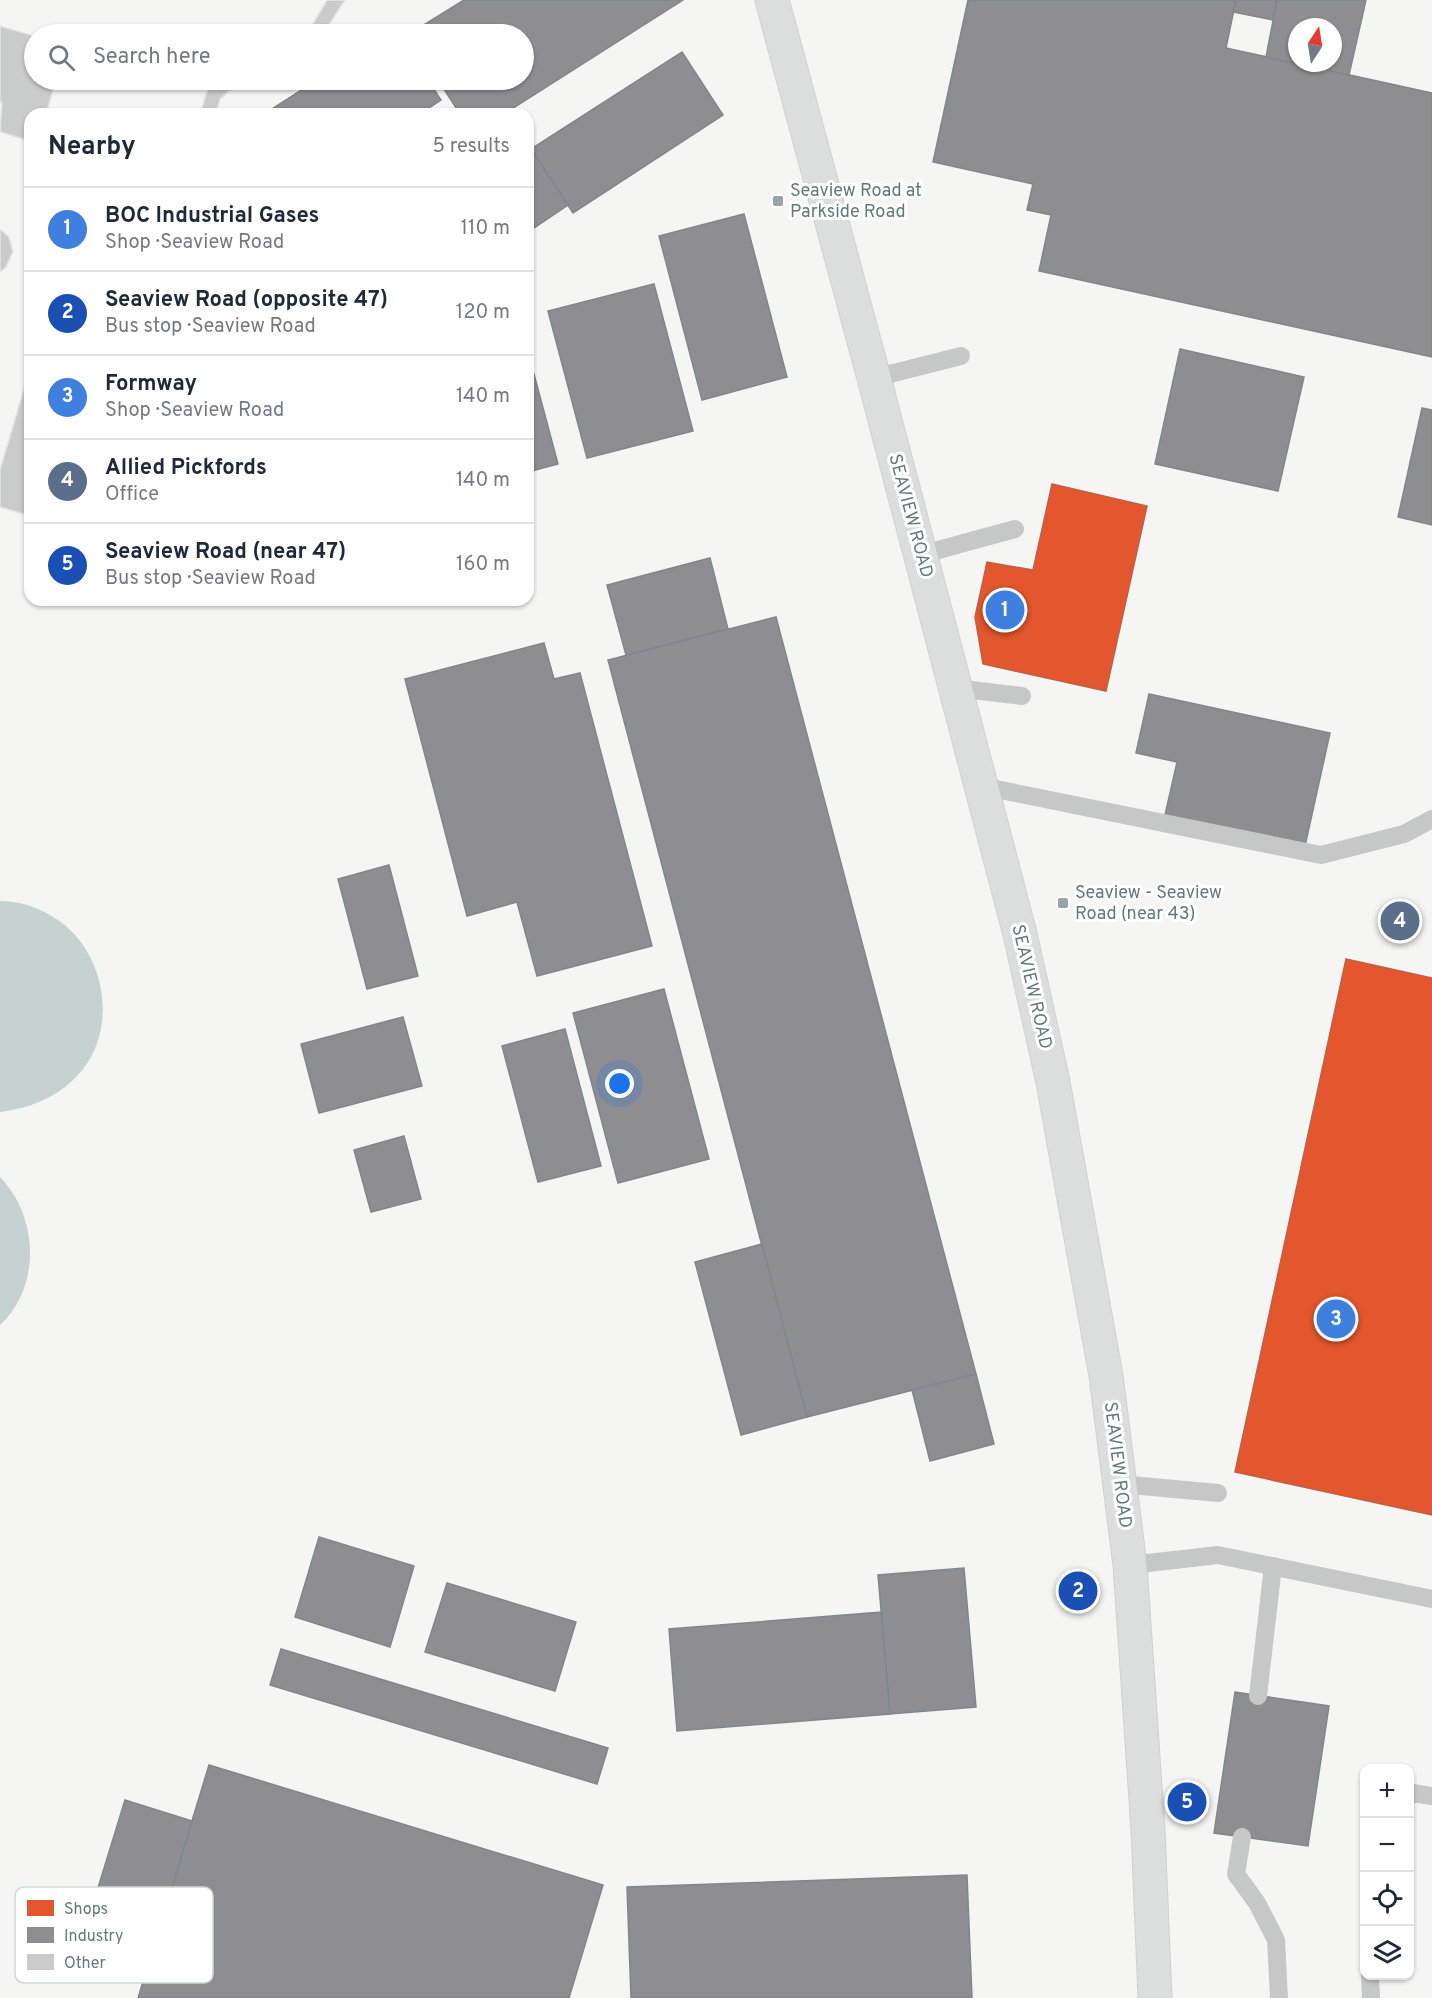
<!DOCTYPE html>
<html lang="en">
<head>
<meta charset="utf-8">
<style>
	body { margin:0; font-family:Overpass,sans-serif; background:#f6f6f7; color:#1f2937 }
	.controls { position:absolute; right:18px; bottom:18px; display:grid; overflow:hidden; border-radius:12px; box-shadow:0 2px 4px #0004 }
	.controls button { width:54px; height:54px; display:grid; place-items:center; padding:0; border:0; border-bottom:2px solid #e0e1e3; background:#fff; color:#1f2937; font:30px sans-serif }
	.compass { position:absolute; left:1288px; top:18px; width:54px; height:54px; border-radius:50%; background:#fff; box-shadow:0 2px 4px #0004; rotate:12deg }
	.you { position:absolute; left:620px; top:1084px; width:21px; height:21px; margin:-15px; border:4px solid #fff; border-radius:50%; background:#1a73e8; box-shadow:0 0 0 9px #1a73e833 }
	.badge { display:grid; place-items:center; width:39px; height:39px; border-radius:50%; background:#1a73e8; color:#fff; font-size:20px; font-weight:700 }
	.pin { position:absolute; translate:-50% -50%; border:3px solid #fff; box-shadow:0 2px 6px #0006 }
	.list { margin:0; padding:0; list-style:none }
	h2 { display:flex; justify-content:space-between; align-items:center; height:78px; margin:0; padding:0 24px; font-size:26px }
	h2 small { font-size:20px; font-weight:400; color:#747a83 }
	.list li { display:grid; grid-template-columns:39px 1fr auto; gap:18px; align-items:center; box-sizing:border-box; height:84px; padding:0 24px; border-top:2px solid #e0e1e3 }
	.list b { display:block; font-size:22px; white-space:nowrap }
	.list p { margin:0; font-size:20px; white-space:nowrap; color:#747a83 }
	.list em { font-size:20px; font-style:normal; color:#747a83 }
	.icon { flex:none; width:33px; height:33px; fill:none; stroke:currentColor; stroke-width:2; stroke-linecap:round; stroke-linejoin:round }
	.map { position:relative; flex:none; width:1432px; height:1998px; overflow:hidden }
	.search { position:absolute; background:#fff; box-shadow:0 2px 4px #0004; left:24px; top:24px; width:510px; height:66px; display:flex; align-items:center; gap:15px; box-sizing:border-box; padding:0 21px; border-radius:33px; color:#747a83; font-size:22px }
	.panel { position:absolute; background:#fff; box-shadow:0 2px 4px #0004; left:24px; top:108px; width:510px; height:498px; border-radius:18px }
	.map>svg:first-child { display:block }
	.water { fill:#c6d2d2 }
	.shops { fill:#e4572e; stroke:#bd6146; stroke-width:1.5 }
	.industry { fill:#8d8d92; stroke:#80878c; stroke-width:1.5; fill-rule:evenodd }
	.building { fill:#cacccc; stroke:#e4e4e4; stroke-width:1.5 }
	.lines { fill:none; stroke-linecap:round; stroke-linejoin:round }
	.secondary-casing { stroke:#d0d1d1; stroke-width:35 }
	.service { stroke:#c6c8c8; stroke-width:18 }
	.secondary { stroke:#dcdddd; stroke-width:33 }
	.poi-dot { fill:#96a4a7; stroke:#fff; stroke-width:2 }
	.labels { text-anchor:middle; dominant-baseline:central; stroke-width:6; stroke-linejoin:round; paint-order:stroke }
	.poi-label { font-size:18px; fill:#63797d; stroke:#fff; text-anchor:start }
	.street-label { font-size:18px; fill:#63797d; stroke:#fff }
	.key { fill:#fff; stroke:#d0d7d8; stroke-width:1.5 }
	.key-label { font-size:16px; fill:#63797d }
</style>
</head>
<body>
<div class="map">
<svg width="1432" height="1998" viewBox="0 0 1432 1998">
	<rect width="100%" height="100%" fill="#f5f5f4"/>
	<g class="water">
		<path d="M0,901C25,901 48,911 67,927C108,963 117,1035 77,1076C56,1098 30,1108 0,1112Z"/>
		<path d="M0,1177C38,1216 42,1286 0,1325Z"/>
	</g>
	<g class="shops">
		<path d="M1052,484L1147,506L1106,691L983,664L975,617L987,562L1033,570Z"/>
		<path d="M1346,959L1432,978V1515L1235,1472Z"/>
	</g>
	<g class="industry">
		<path d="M464,0H683L504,114H460L438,80H524V34H409Z"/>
		<path d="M968,0H1236L1226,48L1432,93V357L1039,271L1051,215L1027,210L1033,184L933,162Z"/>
		<path d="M1236,0H1277L1273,20L1233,12Z"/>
		<path d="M1277,0H1366L1349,75L1266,57ZM1297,27H1333V63H1297Z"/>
		<path d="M682,52L723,115L573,213L531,149Z"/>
		<path d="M317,80H428L441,100L420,114H264Z"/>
		<path d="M531,149L568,205L528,232V151Z"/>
		<path d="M744,214L787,377L702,400L659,236Z"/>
		<path d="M654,284L693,431L587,458L548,311Z"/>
		<path d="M1180,349L1304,377L1278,491L1155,464Z"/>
		<path d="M534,374L558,464L528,472V376Z"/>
		<path d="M1422,408L1432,410V525L1398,517Z"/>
		<path d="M710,558L728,629L626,655L607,585Z"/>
		<path d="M776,617L976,1374L807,1417L608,660Z"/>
		<path d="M544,643L554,679L580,673L652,946L537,976L517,902L467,916L405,679Z"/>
		<path d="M1149,694L1330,733L1305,846L1165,815L1177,762L1136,753Z"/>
		<path d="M389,865L418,976L367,989L338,879Z"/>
		<path d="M664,989L709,1159L618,1183L573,1013Z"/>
		<path d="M403,1017L422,1086L319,1113L301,1044Z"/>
		<path d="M565,1029L601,1166L538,1182L502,1046Z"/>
		<path d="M404,1136L421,1199L371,1212L354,1150Z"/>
		<path d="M762,1244L807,1417L741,1435L695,1262Z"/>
		<path d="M976,1374L994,1444L930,1461L912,1390Z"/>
		<path d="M319,1537L414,1566L390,1647L295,1617Z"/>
		<path d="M964,1568L976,1707L890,1714L878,1575Z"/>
		<path d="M447,1583L576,1622L555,1691L425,1652Z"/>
		<path d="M881,1612L890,1714L677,1731L669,1629Z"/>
		<path d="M281,1649L608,1748L597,1784L270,1685Z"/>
		<path d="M1235,1692L1329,1706L1308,1846L1214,1833Z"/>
		<path d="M209,1765L603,1885L569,1998H138Z"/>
		<path d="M125,1800L192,1821L150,1961L82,1940Z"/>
		<path d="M967,1875L972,1998H631L627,1887Z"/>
	</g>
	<g class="building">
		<path d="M327,0H345L323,34H307Z"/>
		<path d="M0,26L34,36V80H56L46,114H30V141L0,132L2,102H0Z"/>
		<path d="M216,80H256L229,91L220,99L216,114H200L207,91Z"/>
		<path d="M0,229L9,237L13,252L6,267L0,272Z"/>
		<path d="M30,368V516L0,507V470Z"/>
	</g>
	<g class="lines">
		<g class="secondary-casing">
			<path id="secondary" d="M772,0L874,378L1020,934L1053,1082L1106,1376L1130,1565L1148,1830L1155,1998"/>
		</g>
		<g class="service">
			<path d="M874,378L961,356"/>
			<path d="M920,555L1015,529"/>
			<path d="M955,688L1022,696"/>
			<path d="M981,786L1321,855L1404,834L1432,819"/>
			<path d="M1120,1484L1218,1493"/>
			<path d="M1130,1565L1218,1555L1432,1599"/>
			<path d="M1258,1696L1273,1566"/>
			<path d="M1410,1796L1413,1793L1432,1796"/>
			<path d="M1242,1837L1236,1874L1257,1903L1276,1940L1279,1998"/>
			<path d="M1370,1976L1371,1998"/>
		</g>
		<use href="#secondary" class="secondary"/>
	</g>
	<g class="poi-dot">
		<rect x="772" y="195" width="12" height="12" rx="3"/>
		<rect x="1057" y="897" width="12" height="12" rx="3"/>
	</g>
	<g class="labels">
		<g class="poi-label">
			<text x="790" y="191">Seaview Road at<tspan x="790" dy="21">Parkside Road</tspan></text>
			<text x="1075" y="893">Seaview - Seaview<tspan x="1075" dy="21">Road (near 43)</tspan></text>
		</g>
		<g class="street-label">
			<text transform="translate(910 516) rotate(75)">SEAVIEW ROAD</text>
			<text transform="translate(1031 987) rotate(77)">SEAVIEW ROAD</text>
			<text transform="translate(1117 1465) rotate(83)">SEAVIEW ROAD</text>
		</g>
	</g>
	<rect x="15" y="1887" width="198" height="96" rx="9" class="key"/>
	<rect x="27" y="1900" width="27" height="16" fill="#e4572e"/>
	<rect x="27" y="1927" width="27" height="16" fill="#8d8d92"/>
	<rect x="27" y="1954" width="27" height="16" fill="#cacccc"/>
	<g class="key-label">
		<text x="64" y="1914">Shops</text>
		<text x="64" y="1941">Industry</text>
		<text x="64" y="1968">Other</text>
	</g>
</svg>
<div class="controls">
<button>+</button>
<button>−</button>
<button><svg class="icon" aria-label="locate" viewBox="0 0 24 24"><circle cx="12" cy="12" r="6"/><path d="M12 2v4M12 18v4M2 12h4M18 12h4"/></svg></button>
<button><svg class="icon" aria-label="layers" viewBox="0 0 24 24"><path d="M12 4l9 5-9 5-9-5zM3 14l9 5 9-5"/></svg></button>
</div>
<svg class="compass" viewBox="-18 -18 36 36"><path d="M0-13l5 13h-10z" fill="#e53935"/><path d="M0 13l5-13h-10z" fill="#747a83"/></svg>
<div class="you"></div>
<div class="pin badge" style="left:1005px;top:610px;background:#3f7fe0">1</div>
<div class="pin badge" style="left:1078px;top:1591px;background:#1a4fb4">2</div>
<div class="pin badge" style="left:1336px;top:1319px;background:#3f7fe0">3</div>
<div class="pin badge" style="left:1400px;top:921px;background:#5c6f8a">4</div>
<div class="pin badge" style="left:1187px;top:1802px;background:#1a4fb4">5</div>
<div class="search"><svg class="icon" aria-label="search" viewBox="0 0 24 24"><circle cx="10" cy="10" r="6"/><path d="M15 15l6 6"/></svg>Search here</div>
<section class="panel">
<h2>Nearby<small>5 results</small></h2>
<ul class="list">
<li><span class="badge" style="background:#3f7fe0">1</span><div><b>BOC Industrial Gases</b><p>Shop · Seaview Road</p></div><em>110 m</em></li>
<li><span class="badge" style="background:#1a4fb4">2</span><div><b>Seaview Road (opposite 47)</b><p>Bus stop · Seaview Road</p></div><em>120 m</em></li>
<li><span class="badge" style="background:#3f7fe0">3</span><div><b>Formway</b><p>Shop · Seaview Road</p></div><em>140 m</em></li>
<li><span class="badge" style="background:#5c6f8a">4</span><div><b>Allied Pickfords</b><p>Office</p></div><em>140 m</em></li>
<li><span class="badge" style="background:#1a4fb4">5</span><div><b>Seaview Road (near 47)</b><p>Bus stop · Seaview Road</p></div><em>160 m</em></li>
</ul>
</section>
</div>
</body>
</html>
